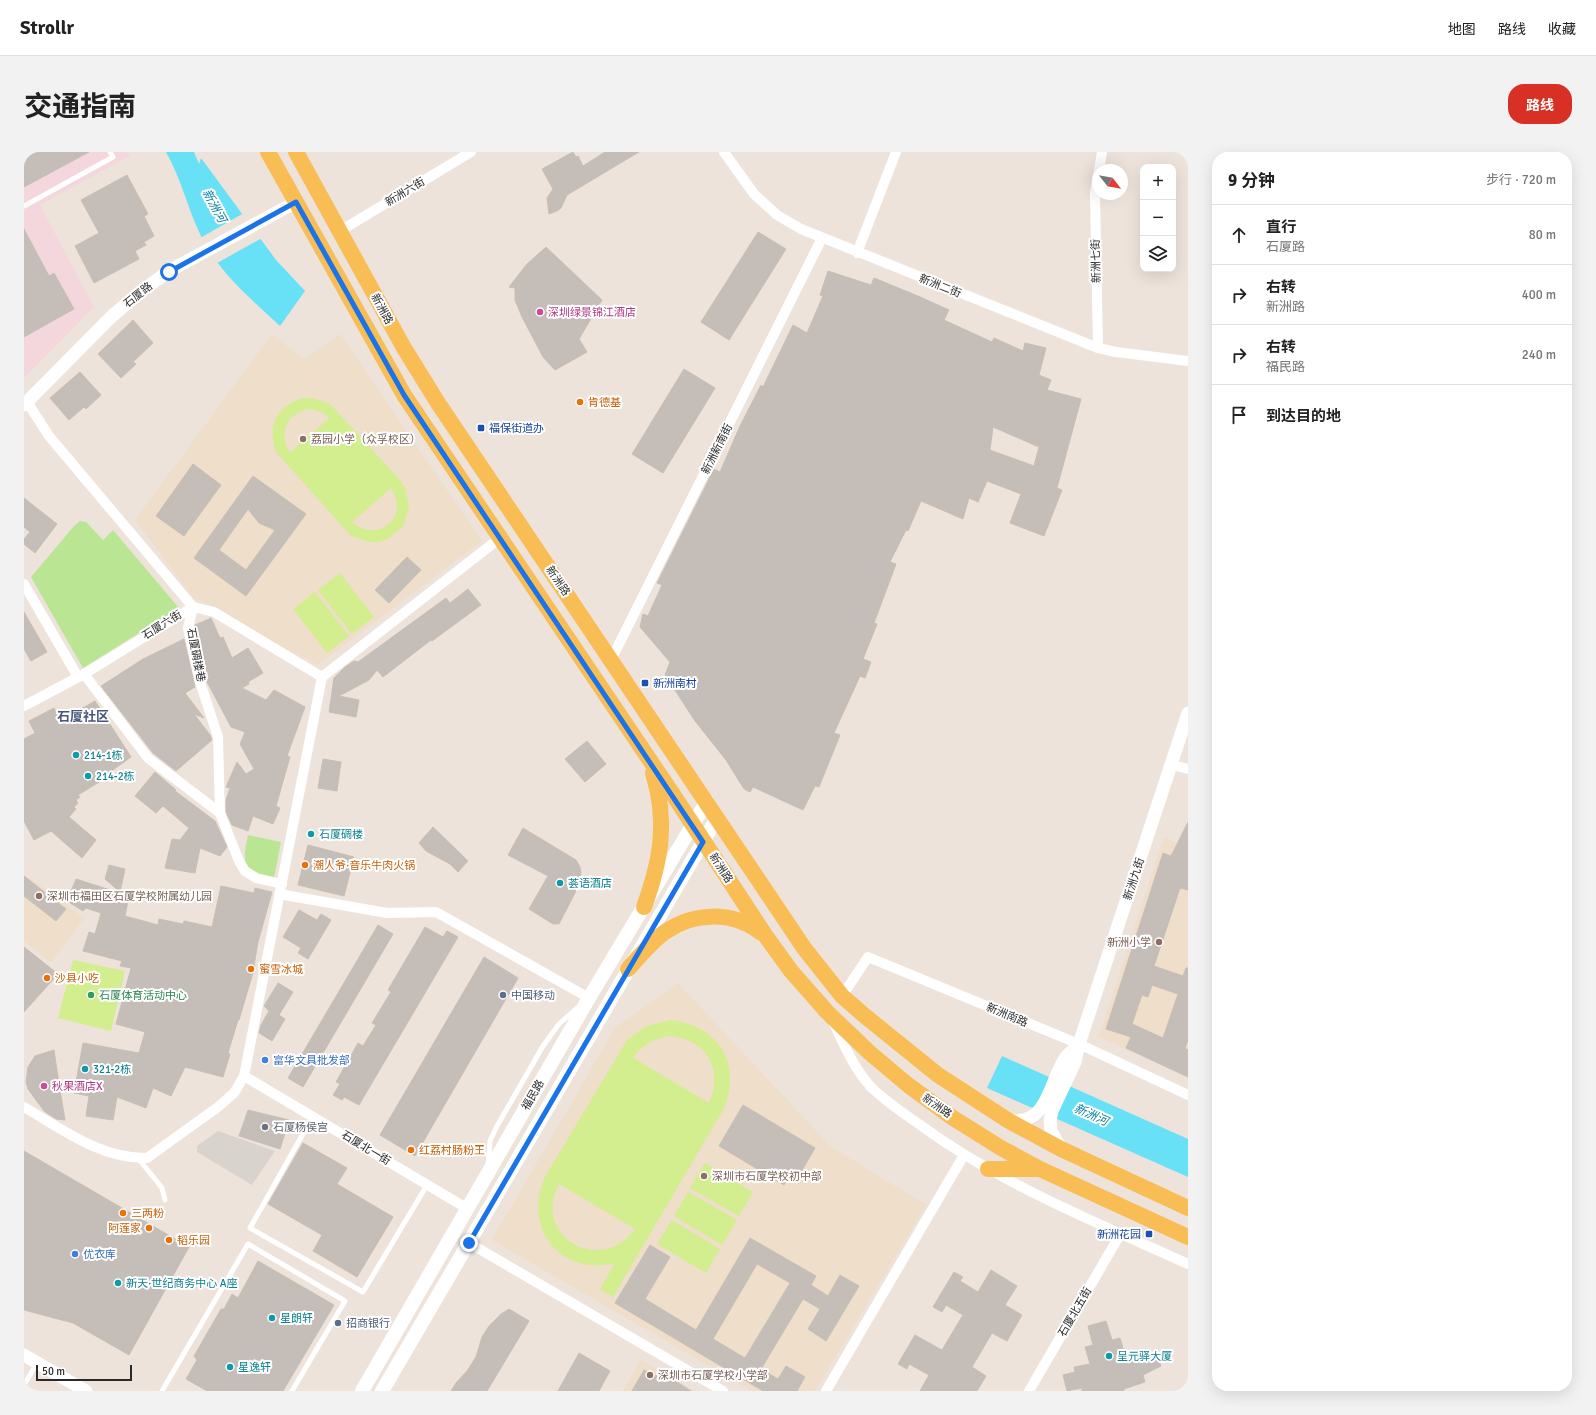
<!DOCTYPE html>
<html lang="zh">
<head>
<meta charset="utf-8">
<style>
	body { margin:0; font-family:Signika,"Noto Sans SC",sans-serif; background:#f2f2f2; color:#222 }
	.controls { position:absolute; right:12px; top:12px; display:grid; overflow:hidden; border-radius:8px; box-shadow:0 4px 16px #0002 }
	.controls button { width:36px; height:36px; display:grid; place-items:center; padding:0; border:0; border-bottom:1px solid #e0e0e0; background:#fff; color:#222; font:20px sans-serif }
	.compass { position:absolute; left:1068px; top:12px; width:36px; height:36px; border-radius:50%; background:#fff; box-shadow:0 4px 16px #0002; rotate:121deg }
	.scale { position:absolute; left:12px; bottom:10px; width:96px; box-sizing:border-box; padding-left:4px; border:2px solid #2a2a2a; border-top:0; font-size:11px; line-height:14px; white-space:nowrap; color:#2a2a2a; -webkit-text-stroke:3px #fff; paint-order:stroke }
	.stop { position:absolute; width:12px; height:12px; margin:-9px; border:3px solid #1a73e8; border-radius:50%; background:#fff }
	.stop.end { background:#1a73e8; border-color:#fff; box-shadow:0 1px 4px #0008 }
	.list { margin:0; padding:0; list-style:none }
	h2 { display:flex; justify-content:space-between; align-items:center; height:52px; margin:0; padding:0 16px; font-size:17px }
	h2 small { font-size:13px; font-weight:400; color:#767676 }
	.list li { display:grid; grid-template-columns:26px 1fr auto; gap:12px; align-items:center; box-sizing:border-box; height:60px; padding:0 16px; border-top:1px solid #e0e0e0 }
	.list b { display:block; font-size:15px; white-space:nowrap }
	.list p { margin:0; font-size:13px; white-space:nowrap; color:#767676 }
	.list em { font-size:13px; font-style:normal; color:#767676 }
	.icon { flex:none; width:22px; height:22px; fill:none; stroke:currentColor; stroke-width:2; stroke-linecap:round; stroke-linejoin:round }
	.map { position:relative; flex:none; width:1164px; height:1239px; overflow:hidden; border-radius:16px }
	header { display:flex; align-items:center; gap:24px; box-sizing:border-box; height:56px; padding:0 20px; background:#fff; border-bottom:1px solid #e0e0e0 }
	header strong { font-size:19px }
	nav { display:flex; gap:22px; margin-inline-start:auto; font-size:14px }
	.intro { display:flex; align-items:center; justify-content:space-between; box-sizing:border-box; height:96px; padding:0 24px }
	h1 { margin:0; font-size:28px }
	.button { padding:10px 18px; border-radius:16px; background:#d93025; color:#fff; font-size:14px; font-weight:700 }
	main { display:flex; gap:24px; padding:0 24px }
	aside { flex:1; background:#fff; border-radius:16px; box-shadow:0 4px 16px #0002 }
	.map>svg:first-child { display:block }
	.education { fill:#efdec9 }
	.medical { fill:#f4d7dc }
	.green { fill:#bae694 }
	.pitch { fill:#d2ee8f; fill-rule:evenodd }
	.plaza { fill:#d9d3ce }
	.water { fill:#68e0f5 }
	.pier { fill:#ede3db }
	.building { fill:#c5bdb8; stroke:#c8bfb4; fill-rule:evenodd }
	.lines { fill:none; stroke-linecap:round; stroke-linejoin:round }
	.service { stroke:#fff; stroke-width:5 }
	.minor { stroke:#fff; stroke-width:10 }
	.tertiary { stroke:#fff; stroke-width:13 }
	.secondary { stroke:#fff; stroke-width:14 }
	.primary { stroke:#f8be55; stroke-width:16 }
	.route { stroke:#1a73e8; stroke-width:5 }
	.hotel-dot { fill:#d1479c; stroke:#fff; stroke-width:1.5 }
	.food-dot { fill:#e8710a; stroke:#fff; stroke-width:1.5 }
	.transit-dot { fill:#1a4fb4; stroke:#fff; stroke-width:1.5 }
	.education-dot { fill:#8d6e63; stroke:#fff; stroke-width:1.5 }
	.culture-dot { fill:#0f9aa8; stroke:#fff; stroke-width:1.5 }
	.leisure-dot { fill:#2e9e5b; stroke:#fff; stroke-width:1.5 }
	.service-dot { fill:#5c6f8a; stroke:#fff; stroke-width:1.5 }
	.shop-dot { fill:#3f7fe0; stroke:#fff; stroke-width:1.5 }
	.worship-dot { fill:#6b7280; stroke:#fff; stroke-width:1.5 }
	.labels { text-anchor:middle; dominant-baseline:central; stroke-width:4; stroke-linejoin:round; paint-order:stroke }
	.street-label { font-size:11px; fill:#2a2a2a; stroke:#fff }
	.hotel-label { font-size:11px; fill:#b23c85; stroke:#fff; text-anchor:start }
	.food-label { font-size:11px; fill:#c56008; stroke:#fff; text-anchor:start }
	.transit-label { font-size:11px; fill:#164399; stroke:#fff; text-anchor:start }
	.education-label { font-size:11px; fill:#785e54; stroke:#fff; text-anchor:start }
	.culture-label { font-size:11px; fill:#0d838f; stroke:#fff; text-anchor:start }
	.leisure-label { font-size:11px; fill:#27864d; stroke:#fff; text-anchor:start }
	.service-label { font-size:11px; fill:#4e5e75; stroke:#fff; text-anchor:start }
	.shop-label { font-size:11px; fill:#366cbe; stroke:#fff; text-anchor:start }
	.worship-label { font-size:11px; fill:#5b616d; stroke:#fff; text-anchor:start }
	.water-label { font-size:12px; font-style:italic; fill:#067fa1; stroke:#fff }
	.quarter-label { font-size:13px; font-weight:bold; fill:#48587d; stroke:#fff }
</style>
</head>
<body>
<header>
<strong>Strollr</strong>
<nav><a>地图</a><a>路线</a><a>收藏</a></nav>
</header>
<div class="intro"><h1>交通指南</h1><a class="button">路线</a></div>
<main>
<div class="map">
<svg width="1164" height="1239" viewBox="0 0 1164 1239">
	<rect width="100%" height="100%" fill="#ede3db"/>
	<g class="education">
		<path d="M248,182L280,207L316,182L458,389L294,513L260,496L190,455L169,445L111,368Z"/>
		<path d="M1140,685L1164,696V926L1075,885Z"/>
		<path d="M0,722L60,766L27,810L0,789Z"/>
		<path d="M654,831L806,994L902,1053L791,1239H728L468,1088L591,876Z"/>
		<path d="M617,1208L671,1239H599Z"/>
	</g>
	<path class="medical" d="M0,0H104L106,4L16,53L70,155L0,226Z"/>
	<g class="green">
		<path d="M56,369L62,370L79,388L89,378L155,456L59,516L7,425L50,374Z"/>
		<path d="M224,683L257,690L250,726C218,719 218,712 224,683Z"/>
	</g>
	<g class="pitch">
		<path d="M278,246H288L306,252L376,328L381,336L385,355L379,374L364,387L355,390H345L327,384L252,300C243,275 252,255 278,246ZM287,257L300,261L305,266L266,301C253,281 264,259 287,257ZM367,336C387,364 354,393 328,370Z"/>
		<path d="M316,421L350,465L328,482L294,438Z"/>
		<path d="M291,440L325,484L303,501L269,457Z"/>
		<path d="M49,808L101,819L87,879L34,866Z"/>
		<path d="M647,868C695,874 719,913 699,958L589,1145L576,1137L591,1111C536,1125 498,1075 521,1025L603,888L623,874ZM647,884C683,888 700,918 685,951L609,906C618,892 631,886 647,884ZM535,1032L611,1077C576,1125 507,1083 535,1032Z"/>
		<path d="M681,1011L729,1040L715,1064L666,1036Z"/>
		<path d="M664,1040L713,1068L698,1093L650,1064Z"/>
		<path d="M648,1068L696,1097L682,1121L633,1092Z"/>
	</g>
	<path class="plaza" d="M194,979L251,999L228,1033L173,1000V994Z"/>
	<g class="water">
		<path d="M142,0H170L175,12L177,6L252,108L281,139L256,174C226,146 194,120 176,82C163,55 157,26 142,0Z"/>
		<path d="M978,904L1164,987V1025L963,936Z"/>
	</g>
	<path class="pier" d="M220,61L238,86L193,111L176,86Z"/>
	<g class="building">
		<path d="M0,0H65L0,35Z"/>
		<path d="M549,0L552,5L554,4L559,14L581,0H615L543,43L537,56L533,59L525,62L523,46L529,37L518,17Z"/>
		<path d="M103,23L124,62L120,64L130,84L120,90L122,93L111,99L115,107L70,131L51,94L75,81L57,48Z"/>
		<path d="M0,77L25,124L30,121L50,157L0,185Z"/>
		<path d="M734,80L762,97L705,188L677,170Z"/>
		<path d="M522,95L578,148L555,187L563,200L531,218L519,205L498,165L491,148V136L485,135L503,112Z"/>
		<path d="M804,119L847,133L850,126L894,144L925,158L920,168L968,190L970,186L999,199L1001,191L1022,196L1015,223L1027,228L1023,238L1057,247L1033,336L1038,338L1020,384L986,371L997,342L963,329L954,350L945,346L939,367L897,349L884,379L882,378L866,410L872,412L850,471L853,472L839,507L847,510L841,526L836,524L810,581L816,583L795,635L791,634L779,658L729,635L726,640L720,637L702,608L671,569L641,523L646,510L616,475L619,462L624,464L638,433L633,431L690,317L696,320L716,274L737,233L739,235L769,173L783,181L799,144L796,143ZM969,275L1015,295L1010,314L966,298Z"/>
		<path d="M109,168L129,191L109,210L112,212L97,226L74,202Z"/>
		<path d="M660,217L691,236L639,321L608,302Z"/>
		<path d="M56,220L77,243L62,257L60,255L45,268L26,246Z"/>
		<path d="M169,312L197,333L160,384L132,364Z"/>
		<path d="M229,324L282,362L222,444L170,406ZM224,357L235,371L251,378L222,418L195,398Z"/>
		<path d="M0,346L33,372L11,401L0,392V387L6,380L0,375Z"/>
		<path d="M383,405L397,418L365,451L351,438Z"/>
		<path d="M444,437L457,453L408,489L407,488L359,525L353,518L345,528L315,544L335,548L332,565L305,560L310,526L321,515L330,509L334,510L422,446L426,451Z"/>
		<path d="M0,460L23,500L7,509L0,497Z"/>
		<path d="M187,466L196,486L199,485L208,506L224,496L239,521L224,530L225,532L218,536L242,548L250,538L281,555L263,604L266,605L252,654L256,656L249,672L229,664L224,679L208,673L202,660V648L206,636L202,635L213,610L222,622L230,617L216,592L221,580L207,575L182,528L171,476V473Z"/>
		<path d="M160,487L171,535L161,541L180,566L170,562L186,583L188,588L152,619L129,601L77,534L119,507Z"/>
		<path d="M71,549L107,605L79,625L80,627L54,643L56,645L52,648L54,651L50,655L52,657L45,665L72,688L58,706L27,679L10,688L0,669V587L11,581L5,569L30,556L36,569Z"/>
		<path d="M563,589L582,612L561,630L541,607Z"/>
		<path d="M299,607L317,610L313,639L294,636Z"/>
		<path d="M131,620L152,638L151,639L191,669L203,695L196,704L176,696L171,721L141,716L148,687L156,688L165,676L139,654L132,661L111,644Z"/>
		<path d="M1164,670V738L1156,736L1130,814L1159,824L1162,816H1164V888L1161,896L1164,898V925L1102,896L1107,885L1082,877L1139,701L1147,704ZM1128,833L1154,842L1139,886L1108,872L1118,843L1124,845Z"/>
		<path d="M409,675L444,709L434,720L426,712L402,699L395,691Z"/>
		<path d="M499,676L552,708L556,715L557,723L549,737L552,739L535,772H529L505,757L524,724L484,703Z"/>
		<path d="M284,693L330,705L320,744L274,733Z"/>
		<path d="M85,713L101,717L96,740L81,727Z"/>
		<path d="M0,724L42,757L32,769L0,744Z"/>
		<path d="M52,727L105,744L101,764L134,773L135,767L159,772L160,769L188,775L197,734L230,741L231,736L248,740L234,790L230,814H231L215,868H214L204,901L206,902L199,925L161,915L147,944L129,936L122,956L93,945L89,968L62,964L65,944L50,941L59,891L115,901L121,880L92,872L107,816L96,814L98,809L59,799L65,780L71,782L77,761L62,756L59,759L43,749Z"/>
		<path d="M275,758L293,768L297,762L307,768L284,807L274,801L277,796L259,785Z"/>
		<path d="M354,773L369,782L279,935L264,926Z"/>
		<path d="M401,775L419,785L423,779L434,785L335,953L320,945L318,948L309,943L316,932L312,930L334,891L339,894L352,873L348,871L367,840L364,838Z"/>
		<path d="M0,795L34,822L0,860Z"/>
		<path d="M460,805L494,826L391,1004L356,983Z"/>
		<path d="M254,831L269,840L255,863L261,867L248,889L235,881L237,873L245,859L240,854Z"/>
		<path d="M30,898L35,932L41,968L32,967L20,959L4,937L2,930L4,915L11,904Z"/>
		<path d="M719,953L791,996L777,1020L770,1016L760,1033L695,994Z"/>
		<path d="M224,958L265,968L256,997L215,984Z"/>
		<path d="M279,991L323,1016L313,1032L369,1065L333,1125L289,1099L298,1083L244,1052Z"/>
		<path d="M0,999L165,1095L105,1203L49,1171L0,1158Z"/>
		<path d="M726,1086L792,1124L787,1133L804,1144L816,1123L835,1134L802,1189L784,1177L796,1157L779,1147L737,1217L754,1227L762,1214L781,1225L773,1239H739L591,1151L626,1093L646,1105L621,1147L672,1178ZM733,1112L766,1131L721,1206L689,1187Z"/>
		<path d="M234,1109L310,1153L259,1239H183L162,1227L173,1208L170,1204L197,1157H200L208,1142L214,1146Z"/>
		<path d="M967,1118L993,1134L981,1153L998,1163L983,1189L968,1181L948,1215L962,1224L953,1239H896L905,1223L885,1212L883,1217L874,1212L891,1183L918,1198L939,1163L922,1153L918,1160L909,1155L930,1120L939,1125L936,1129L954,1140Z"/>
		<path d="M485,1157L505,1169L463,1239H427L432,1231L443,1219L452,1205L458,1185L465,1174L477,1162Z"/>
		<path d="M1082,1169L1088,1188L1096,1186L1101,1203L1114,1200L1116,1207L1126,1204V1207L1134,1204L1137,1214L1119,1223L1121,1230L1100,1237V1239H1058V1236L1043,1239L1039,1223L1051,1220L1050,1215L1066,1212L1061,1195L1069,1193L1064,1174Z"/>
		<path d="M555,1201L586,1219L575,1239H534Z"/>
		<path d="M620,1218L635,1225L648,1227L667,1239H608Z"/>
	</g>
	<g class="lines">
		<g class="service">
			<path d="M0,54L89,5L86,0"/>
			<path d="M289,964L226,1076L339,1140L403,1033"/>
			<path d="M114,1006L138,1036L141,1048"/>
			<path d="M464,1013L466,989L473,974L519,894L535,872L553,856"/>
			<path d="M0,1233L13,1211"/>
			<path d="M138,1239L224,1092L321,1149L268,1239"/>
		</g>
		<g class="minor">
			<path d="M700,0L730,42L753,63L777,77L1074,196L1092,200L1164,209"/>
			<path d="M1075,18L1078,0"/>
			<path d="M1074,22L1071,41L1074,196"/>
			<path d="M316,79L447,0"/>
			<path d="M833,101L872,0"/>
			<path d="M3,250L25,284L169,455L164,476L176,530L194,585L196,661L215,709L221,719L232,726L258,732"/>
			<path d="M0,432L54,525"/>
			<path d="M587,508L798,86"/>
			<path d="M60,522L124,606L196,661"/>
			<path d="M0,554L60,522L169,455L190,460L298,525"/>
			<path d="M1148,613L1164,617"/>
			<path d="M255,742L363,761L412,760L565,846"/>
			<path d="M818,844L844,805L1055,892L1164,943"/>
			<path d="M810,872C820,893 831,918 847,935C861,949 879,961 895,972C976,1032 1072,1070 1164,1112"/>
			<path d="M220,924L444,1057"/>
			<path d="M0,955C38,977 77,1007 123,1006L194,955L210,941L220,924L298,525L476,386"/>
			<path d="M445,1091L699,1239"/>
			<path d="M802,1239L940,1003"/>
			<path d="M1005,1239L1097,1081"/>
		</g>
		<g class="tertiary">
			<path d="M0,253L87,165L115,141L145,119L272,50"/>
			<path d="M985,969C1026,972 1024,931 1042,905C1045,901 1051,897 1055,892"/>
			<path d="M1037,997L1027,979L1026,969L1028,959L1051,910L1055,892L1164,561"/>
			<path d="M0,1203L62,1239"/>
		</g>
		<g class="secondary">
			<path d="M338,1239L565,846L683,649"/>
			<path d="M358,1239L693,666"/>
		</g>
		<g class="primary">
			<path d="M244,0L380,243L652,647L741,783L767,819L804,861L846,901L884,933L929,966L977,996L1016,1017L1164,1085"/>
			<path d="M272,0L380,196L414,251L780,796L818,844L841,864L914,923L985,969L1037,997L1164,1056"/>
			<path d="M620,755C637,708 644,670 629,621"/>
			<path d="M604,817C616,804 627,790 641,780C670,760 708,759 736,780"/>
			<path d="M964,1017H1013"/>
		</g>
	</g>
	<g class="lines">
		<path class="route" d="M145,120L272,50L380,243L679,690L445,1091"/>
	</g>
	<g class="hotel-dot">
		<circle cx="516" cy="160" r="4"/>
		<circle cx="20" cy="934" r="4"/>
	</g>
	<g class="food-dot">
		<circle cx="556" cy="250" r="4"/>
		<circle cx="281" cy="713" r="4"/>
		<circle cx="227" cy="817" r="4"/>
		<circle cx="23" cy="826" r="4"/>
		<circle cx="387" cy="998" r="4"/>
		<circle cx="99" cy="1061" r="4"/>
		<circle cx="125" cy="1076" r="4"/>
		<circle cx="145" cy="1088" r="4"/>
	</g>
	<g class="transit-dot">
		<rect x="453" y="272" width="8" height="8" rx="2"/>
		<rect x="617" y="527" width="8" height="8" rx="2"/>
		<rect x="1121" y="1078" width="8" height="8" rx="2"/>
	</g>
	<g class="education-dot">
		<circle cx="279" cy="287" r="4"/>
		<circle cx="15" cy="744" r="4"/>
		<circle cx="1135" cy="790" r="4"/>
		<circle cx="680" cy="1024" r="4"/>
		<circle cx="626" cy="1223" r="4"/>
	</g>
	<g class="culture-dot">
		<circle cx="52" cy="603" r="4"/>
		<circle cx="64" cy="624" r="4"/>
		<circle cx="287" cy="682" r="4"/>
		<circle cx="536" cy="731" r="4"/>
		<circle cx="61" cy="917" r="4"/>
		<circle cx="94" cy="1131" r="4"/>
		<circle cx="248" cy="1166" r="4"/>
		<circle cx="1085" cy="1204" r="4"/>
		<circle cx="206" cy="1215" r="4"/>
	</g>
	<circle class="leisure-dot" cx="67" cy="843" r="4"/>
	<g class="service-dot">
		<circle cx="479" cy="843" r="4"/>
		<circle cx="314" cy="1171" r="4"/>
	</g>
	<g class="shop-dot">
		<circle cx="241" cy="908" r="4"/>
		<circle cx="51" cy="1102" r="4"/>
	</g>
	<circle class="worship-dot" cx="241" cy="975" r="4"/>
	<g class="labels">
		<g class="street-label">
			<text transform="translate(381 40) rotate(-31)">新洲六街</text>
			<text transform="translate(1072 109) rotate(-91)">新洲七街</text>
			<text transform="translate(916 134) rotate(22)">新洲二街</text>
			<text transform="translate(114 143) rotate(-38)">石厦路</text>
			<text transform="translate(358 157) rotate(61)">新洲路</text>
			<text transform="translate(693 297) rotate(-63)">新洲新南街</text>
			<text transform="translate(534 429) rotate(56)">新洲路</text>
			<text transform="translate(138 473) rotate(-32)">石厦六街</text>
			<text transform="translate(172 503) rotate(79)">石厦碉楼巷</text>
			<text transform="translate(697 716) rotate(57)">新洲路</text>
			<text transform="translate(1110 727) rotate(-72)">新洲九街</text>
			<text transform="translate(983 863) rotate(23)">新洲南路</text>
			<text transform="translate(509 943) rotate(-60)">福民路</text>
			<text transform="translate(913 954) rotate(35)">新洲路</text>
			<text transform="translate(342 996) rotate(31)">石厦北一街</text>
			<text transform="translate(1051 1160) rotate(-60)">石厦北五街</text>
		</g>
		<g class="hotel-label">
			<text x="524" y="160">深圳绿景锦江酒店</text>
			<text x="28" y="934">秋果酒店X</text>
		</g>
		<g class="food-label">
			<text x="564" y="250">肯德基</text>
			<text x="289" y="713">潮人爷·音乐牛肉火锅</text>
			<text x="235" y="817">蜜雪冰城</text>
			<text x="31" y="826">沙县小吃</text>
			<text x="395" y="998">红荔村肠粉王</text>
			<text x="107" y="1061">三两粉</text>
			<text x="117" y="1076" text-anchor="end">阿莲家</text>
			<text x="153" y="1088">韬乐园</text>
		</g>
		<g class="transit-label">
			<text x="465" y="276">福保街道办</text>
			<text x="629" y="531">新洲南村</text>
			<text x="1117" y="1082" text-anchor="end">新洲花园</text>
		</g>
		<g class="education-label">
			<text x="287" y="287">荔园小学（众孚校区）</text>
			<text x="23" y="744">深圳市福田区石厦学校附属幼儿园</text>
			<text x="1127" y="790" text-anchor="end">新洲小学</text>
			<text x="688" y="1024">深圳市石厦学校初中部</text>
			<text x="634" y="1223">深圳市石厦学校小学部</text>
		</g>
		<g class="culture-label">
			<text x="60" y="603">214-1栋</text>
			<text x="72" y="624">214-2栋</text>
			<text x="295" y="682">石厦碉楼</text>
			<text x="544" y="731">荟语酒店</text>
			<text x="69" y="917">321-2栋</text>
			<text x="102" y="1131">新天·世纪商务中心 A座</text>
			<text x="256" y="1166">星朗轩</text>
			<text x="1093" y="1204">呈元驿大厦</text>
			<text x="214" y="1215">星逸轩</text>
		</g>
		<g class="leisure-label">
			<text x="75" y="843">石厦体育活动中心</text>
		</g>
		<g class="service-label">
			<text x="487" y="843">中国移动</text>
			<text x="322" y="1171">招商银行</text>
		</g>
		<g class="shop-label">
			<text x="249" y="908">富华文具批发部</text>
			<text x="59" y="1102">优衣库</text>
		</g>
		<g class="worship-label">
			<text x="249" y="975">石厦杨侯宫</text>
		</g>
		<g class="water-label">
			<text transform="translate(190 54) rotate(61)">新洲河</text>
			<text transform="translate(1067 963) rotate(24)">新洲河</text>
		</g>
		<g class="quarter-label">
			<text x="59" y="565">石厦社区</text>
		</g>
	</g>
</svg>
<div class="controls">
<button>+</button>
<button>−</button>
<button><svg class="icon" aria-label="layers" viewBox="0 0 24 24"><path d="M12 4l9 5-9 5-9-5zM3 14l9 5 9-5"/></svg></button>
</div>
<svg class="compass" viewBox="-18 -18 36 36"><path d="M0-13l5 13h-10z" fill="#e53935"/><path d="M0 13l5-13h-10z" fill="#767676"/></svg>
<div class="scale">50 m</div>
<div class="stop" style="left:145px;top:120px"></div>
<div class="stop end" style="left:445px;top:1091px"></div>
</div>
<aside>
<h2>9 分钟<small>步行 · 720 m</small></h2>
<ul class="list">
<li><svg class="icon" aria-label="ahead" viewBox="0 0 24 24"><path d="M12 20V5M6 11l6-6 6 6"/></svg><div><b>直行</b><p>石厦路</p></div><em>80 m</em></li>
<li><svg class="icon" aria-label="right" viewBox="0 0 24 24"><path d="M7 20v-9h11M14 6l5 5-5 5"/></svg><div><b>右转</b><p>新洲路</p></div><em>400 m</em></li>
<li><svg class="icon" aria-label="right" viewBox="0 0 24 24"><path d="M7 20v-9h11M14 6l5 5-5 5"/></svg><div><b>右转</b><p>福民路</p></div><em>240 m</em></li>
<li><svg class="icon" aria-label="arrive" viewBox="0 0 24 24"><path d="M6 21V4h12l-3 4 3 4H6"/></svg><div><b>到达目的地</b></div></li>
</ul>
</aside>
</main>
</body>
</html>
